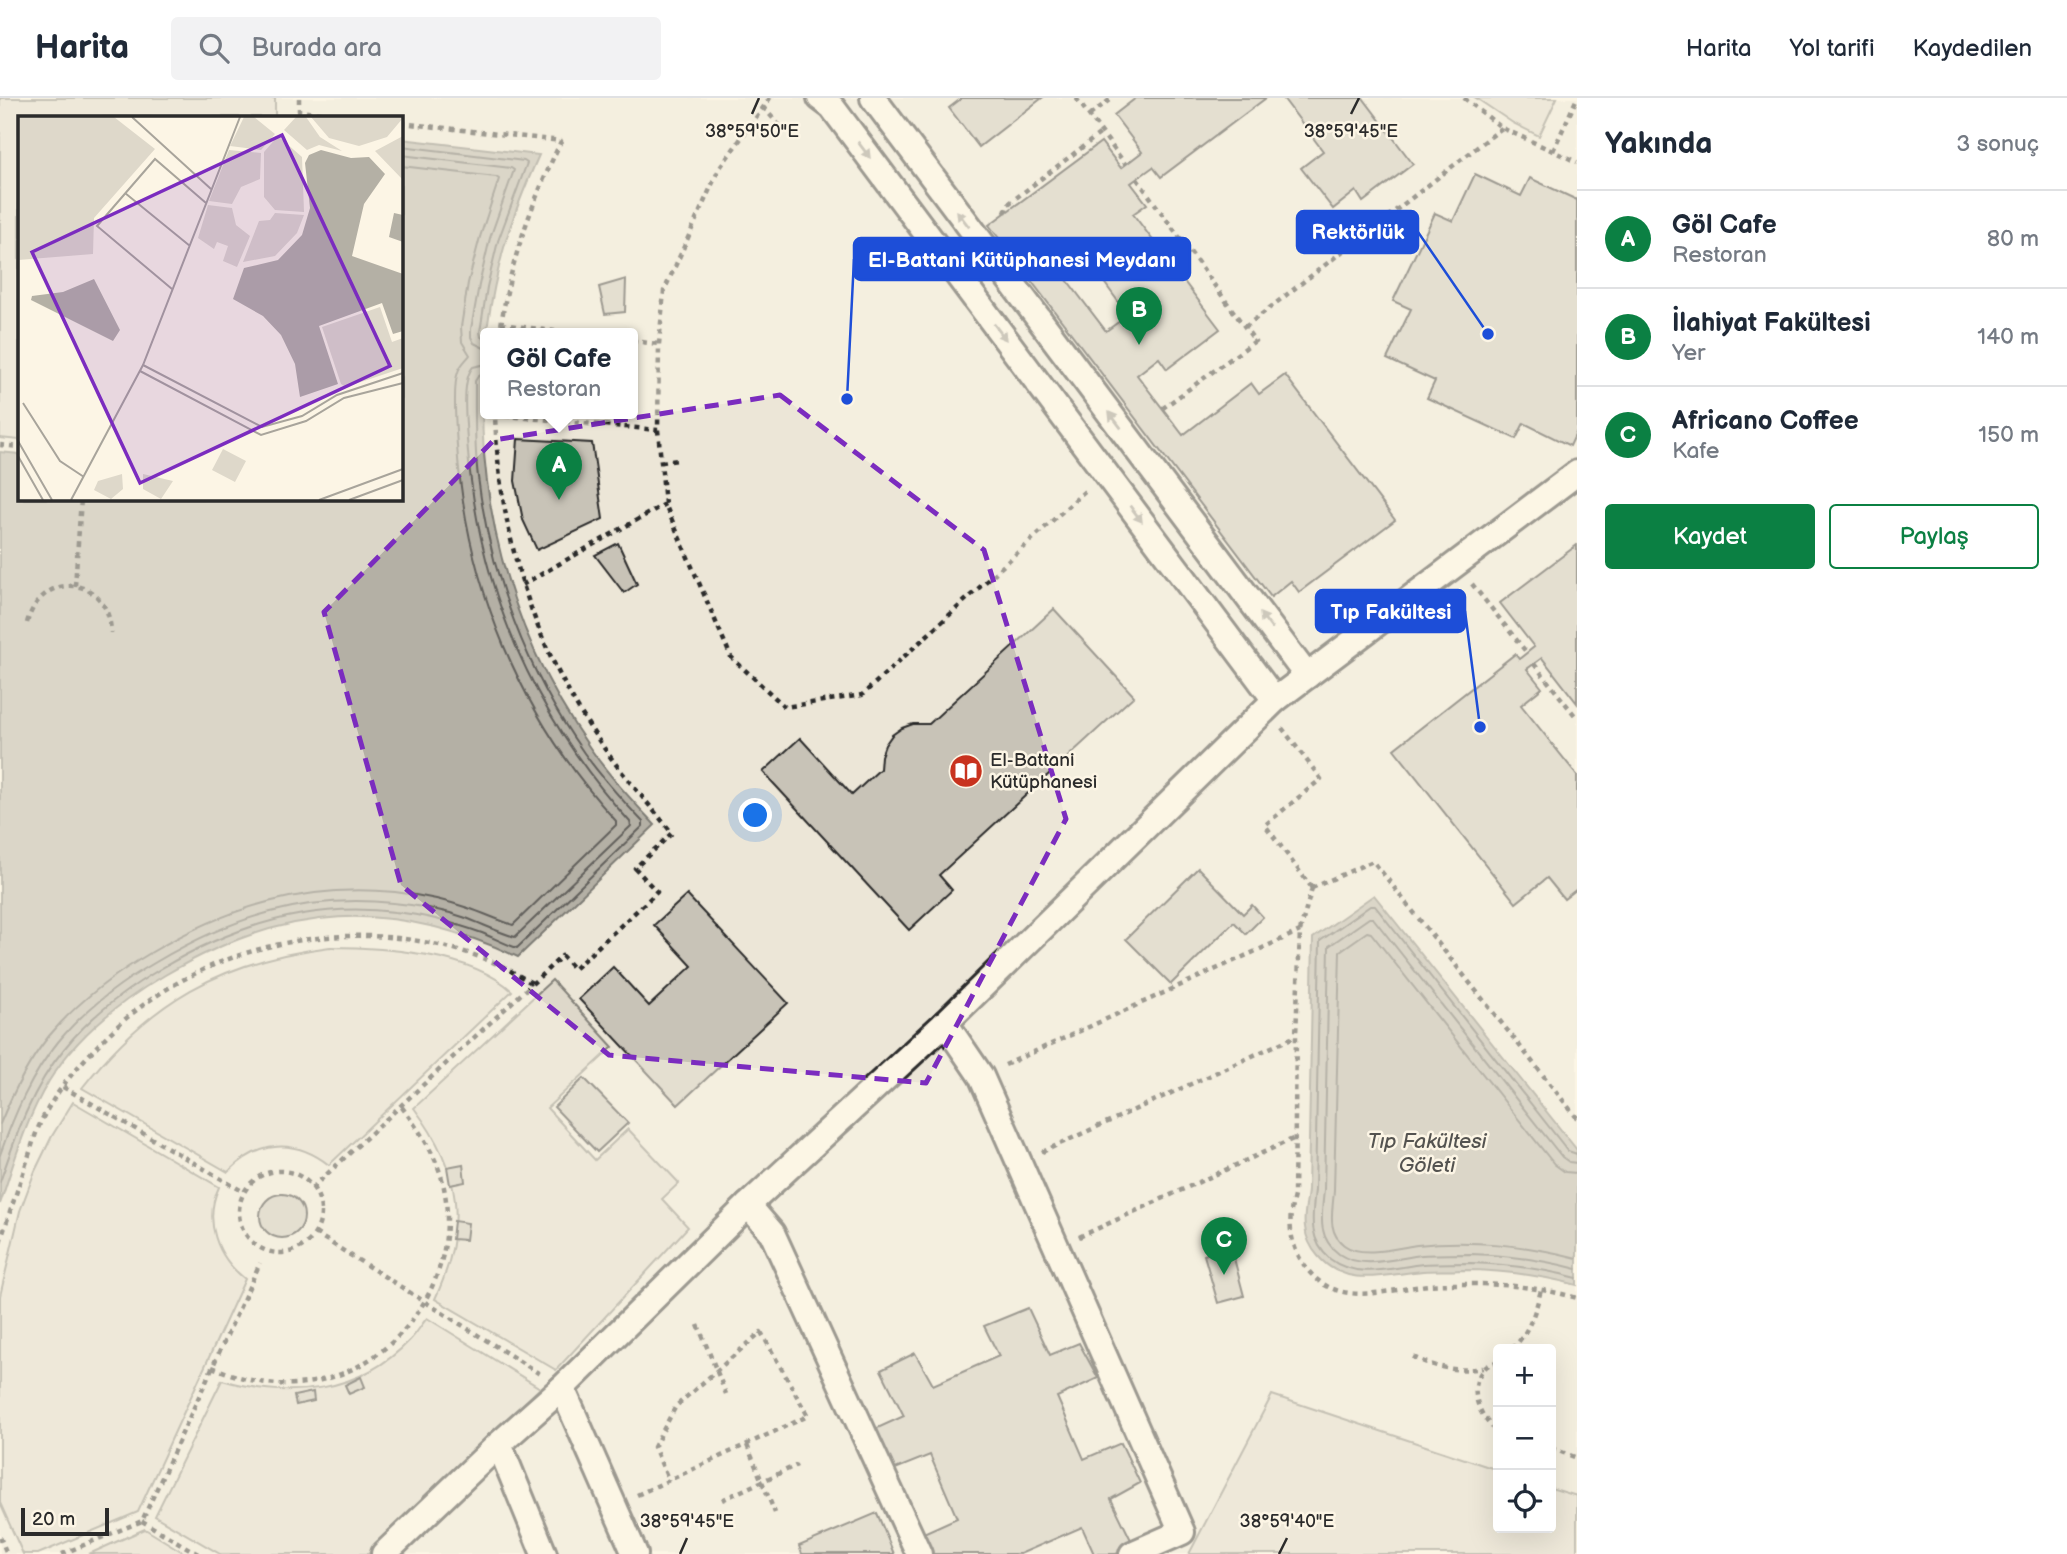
<!DOCTYPE html>
<html lang="tr">
<head>
<meta charset="utf-8">
<style>
	body { margin:0; font-family:"Balsamiq Sans",sans-serif; background:#f2f2f3; color:#1f2937 }
	.controls { position:absolute; right:21px; bottom:21px; display:grid; overflow:hidden; border-radius:7px; box-shadow:0 7px 28px #0002 }
	.controls button { width:63px; height:63px; display:grid; place-items:center; padding:0; border:0; border-bottom:2px solid #e0e1e3; background:#fff; color:#1f2937; font:35px sans-serif }
	.scale { position:absolute; left:21px; bottom:18px; width:88px; box-sizing:border-box; padding-left:7px; border:4px solid #2b2b2b; border-top:0; font-size:19px; line-height:24px; white-space:nowrap; color:#2b2b2b; -webkit-text-stroke:5px #fcf5e5; paint-order:stroke }
	.you { position:absolute; left:756px; top:718px; width:24px; height:24px; margin:-18px; border:5px solid #fff; border-radius:50%; background:#1a73e8; box-shadow:0 0 0 10px #1a73e833 }
	.badge { display:grid; place-items:center; width:46px; height:46px; border-radius:50%; background:#0b8043; color:#fff; font-size:23px; font-weight:700 }
	.pin { position:absolute; translate:-50% -58px; filter:drop-shadow(0 2px 4px #0008) }
	.pin::after { content:''; position:absolute; top:37px; width:24px; height:21px; background:inherit; clip-path:polygon(0 0,100% 0,50% 100%) }
	.popup { position:absolute; left:480px; top:230px; width:158px; height:91px; box-sizing:border-box; display:grid; place-content:center; border-radius:7px; background:#fff; filter:drop-shadow(0 2px 5px #0005); font-size:23px; white-space:nowrap; color:#747a83 }
	.popup b { font-size:26px; color:#1f2937 }
	.popup::after { content:''; position:absolute; left:50%; top:100%; margin-left:-14px; border:14px solid transparent; border-top-color:#fff }
	.list { margin:0; padding:0; list-style:none }
	h2 { display:flex; justify-content:space-between; align-items:center; height:91px; margin:0; padding:0 28px; font-size:30px }
	h2 small { font-size:23px; font-weight:400; color:#747a83 }
	.list li { display:grid; grid-template-columns:46px 1fr auto; gap:21px; align-items:center; box-sizing:border-box; height:98px; padding:0 28px; border-top:2px solid #e0e1e3 }
	.list b { display:block; font-size:26px; white-space:nowrap }
	.list p { margin:0; font-size:23px; white-space:nowrap; color:#747a83 }
	.list em { font-size:23px; font-style:normal; color:#747a83 }
	.actions { display:flex; gap:14px; padding:21px 28px }
	.actions a { flex:1; padding:16px 0; border:2px solid #0b8043; border-radius:7px; text-align:center; font-size:24px; color:#0b8043 }
	.actions .main { background:#0b8043; color:#fff }
	.icon { flex:none; width:38px; height:38px; fill:none; stroke:currentColor; stroke-width:2; stroke-linecap:round; stroke-linejoin:round }
	.map { position:relative; flex:none; width:1577px; height:1456px; overflow:hidden }
	header { display:flex; align-items:center; gap:42px; box-sizing:border-box; height:98px; padding:0 35px; background:#fff; border-bottom:2px solid #e0e1e3 }
	header strong { font-size:33px }
	nav { display:flex; gap:38px; margin-inline-start:auto; font-size:24px }
	.search { width:490px; height:63px; background:#f2f2f3; display:flex; align-items:center; gap:18px; box-sizing:border-box; padding:0 24px; border-radius:7px; color:#747a83; font-size:26px }
	main { display:flex }
	aside { flex:1; background:#fff }
	.map>svg:first-child { display:block }
	.built { fill:#ece6d7; fill-rule:evenodd }
	.green { fill:#ded8ca; stroke:#84827a; stroke-width:2 }
	.water { fill:#b4b0a5; stroke:#7d7b74; stroke-width:2 }
	.lines { fill:none; stroke-linecap:round; stroke-linejoin:round }
	.shore { stroke:#62605c; stroke-width:2 }
	.building { fill:#c8c3b7; stroke:#2b2b2b; stroke-width:2; fill-rule:evenodd }
	.minor-casing { stroke:#2b2b2b; stroke-width:30 }
	.path { stroke:#2b2b2b; stroke-width:4.5; stroke-dasharray:5 5; stroke-linecap:butt }
	.minor { stroke:#fcf5e5; stroke-width:24 }
	.oneway { fill:#949088 }
	.marked { fill:none; stroke:#7b2cbf; stroke-width:5; stroke-dasharray:14 9; stroke-linejoin:round }
	.ticks { fill:none; stroke:#2b2b2b; stroke-width:2.5 }
	.labels { text-anchor:middle; dominant-baseline:central; stroke-width:5; stroke-linejoin:round; paint-order:stroke }
	.poi-label { font-size:19px; fill:#2b2b2b; stroke:#fcf5e5; text-anchor:start }
	.water-label { font-size:21px; font-style:italic; fill:#545350; stroke:#fcf5e5 }
	.inset-road { fill:none; stroke:#a8a49b; stroke-width:2 }
	.view { fill:#7b2cbf; fill-opacity:0.15; stroke:#7b2cbf; stroke-width:3.5 }
	.inset-edge { fill:none; stroke:#2b2b2b; stroke-width:3.5 }
	.ticks-label { font-size:18px; text-anchor:middle; fill:#2b2b2b; stroke:#fcf5e5; stroke-width:5; stroke-linejoin:round; paint-order:stroke }
	.leader { fill:none; stroke:#1d4ed8; stroke-width:2.5 }
	.callout-dot { fill:#1d4ed8; stroke:#fcf5e5; stroke-width:2.5 }
	.callout { fill:#1d4ed8; stroke:#1d4ed8; stroke-width:2.5 }
	.callout-label { font-size:21px; text-anchor:middle; font-weight:bold; fill:#fff }
</style>
</head>
<body>
<header>
<strong>Harita</strong>
<div class="search"><svg class="icon" aria-label="search" viewBox="0 0 24 24"><circle cx="10" cy="10" r="6"/><path d="M15 15l6 6"/></svg>Burada ara</div>
<nav><a>Harita</a><a>Yol tarifi</a><a>Kaydedilen</a></nav>
</header>
<main>
<div class="map">
<svg width="1577" height="1456" viewBox="0 0 1577 1456">
	<rect width="100%" height="100%" fill="#fcf5e5"/>
	<filter id="ink" filterUnits="userSpaceOnUse"><feTurbulence type="fractalNoise" baseFrequency=".0143" numOctaves="2"/><feDisplacementMap in="SourceGraphic" scale="14" xChannelSelector="R" yChannelSelector="G"/><feConvolveMatrix kernelMatrix="1 2 1 2 8 2 1 2 1" color-interpolation-filters="sRGB"/></filter>
	<g filter="url(#ink)">
		<path class="built" d="M0,0H1577V1456H0ZM19,19H401V401H19ZM486,236H632V316H486ZM1498,1251H1551V1430H1498Z"/>
		<g class="green">
			<path d="M0,0H275V19H19V342L0,340Z"/>
			<path d="M1476,0H1557L1539,38L1513,25Z"/>
			<path d="M330,849C383,849 472,855 512,893L329,1067C294,1040 259,1043 228,1074L82,990C150,903 221,863 330,849Z"/>
			<path d="M552,882L613,949L547,1010L595,1062L628,1031L679,1085L662,1101L688,1129L556,1272L435,1201C468,1130 462,1073 414,1010Z"/>
			<path d="M73,1004L219,1089C203,1123 217,1159 245,1181L138,1414L38,1456H23L0,1405V1198L20,1113L35,1073L52,1038Z"/>
			<path d="M427,1220L540,1290L368,1456H220L155,1418L222,1282C290,1302 360,1295 410,1242C417,1235 421,1227 427,1220Z"/>
			<path d="M1272,1297L1498,1372V1430H1551V1390L1577,1398V1456H1189Z"/>
			<path d="M145,1431L186,1456H89Z"/>
		</g>
		<g class="water">
			<path d="M401,41L539,57C526,86 514,115 505,146C456,317 487,504 590,650C609,678 632,702 655,727L518,859C391,800 285,806 165,877C119,904 77,937 49,983C26,1021 14,1064 0,1106V354L19,356V401H401Z"/>
			<path d="M1374,797L1577,1052V1187C1539,1177 1500,1172 1461,1172C1448,1173 1436,1172 1423,1173C1386,1176 1346,1191 1318,1158C1311,1150 1306,1140 1305,1129C1303,1118 1307,1104 1308,1092L1313,840Z"/>
		</g>
		<g class="lines">
			<g class="shore">
				<path d="M401,48L524,63L527,65L498,143L487,189L480,234L481,239L486,242"/>
				<path d="M401,57L511,70L514,72L490,140L479,187L471,231V239L474,245L486,251"/>
				<path d="M0,1026C13,994 28,964 49,938C78,903 113,877 152,854C228,809 306,785 395,794C419,797 445,802 468,810C483,815 498,822 513,827L616,727V723C521,620 466,487 457,348C456,331 452,289 458,274C460,267 466,262 470,257L462,244L461,229L468,185L480,139L499,81L496,79L401,68"/>
				<path d="M1577,1056L1568,1053L1375,808H1370L1320,843L1315,1092C1312,1118 1308,1142 1330,1161C1357,1182 1393,1169 1423,1166C1439,1165 1456,1165 1471,1165C1507,1166 1543,1171 1577,1180"/>
				<path d="M0,1057C14,1017 31,977 58,944C85,911 118,886 156,864C232,819 304,796 393,805C417,807 443,812 466,820C482,826 498,834 515,839L631,728L630,724C531,615 477,488 467,342C466,324 461,282 473,269L486,266"/>
				<path d="M1577,1065L1569,1064L1562,1059L1373,820H1369L1329,848L1324,1092C1322,1116 1316,1139 1339,1156C1362,1172 1396,1160 1422,1157C1438,1156 1455,1156 1471,1156C1506,1157 1543,1162 1577,1171"/>
				<path d="M1577,1075L1565,1074L1554,1066L1371,835L1367,834L1340,853L1334,1092C1333,1112 1326,1133 1344,1147C1361,1160 1397,1150 1417,1147C1469,1141 1527,1147 1577,1160"/>
				<path d="M0,1084C16,1037 32,990 64,951C91,917 125,892 162,870C233,828 311,803 395,814C425,817 454,825 482,835C494,840 505,846 517,850L643,728V724C622,702 602,680 584,655C527,574 490,477 478,379C474,347 475,315 475,283L479,277L486,275"/>
			</g>
		</g>
		<g class="building">
			<path d="M962,0H1042L979,49L949,10Z"/>
			<path d="M1136,0H1266L1161,79L1153,69L1131,85L1147,106L1133,116L1220,231L1167,271L1159,260L1137,277L1183,337L1251,285L1259,296L1285,277L1395,422L1299,494L1291,483L1271,499L989,127L1101,44L1121,70L1142,54L1114,17ZM1084,157L1128,217L1106,233L1061,174Z"/>
			<path d="M1283,0H1363L1413,66L1363,104L1356,93L1333,111L1301,70L1323,53Z"/>
			<path d="M1475,76L1521,98L1530,80L1577,102V333L1570,348L1524,325L1516,341L1427,300L1435,283L1387,261L1411,211L1393,203L1435,115L1453,123Z"/>
			<path d="M626,181L625,214L605,216L599,189Z"/>
			<path d="M518,341L592,345L603,421L537,452L523,422L515,383Z"/>
			<path d="M618,445L637,486L624,495L595,457Z"/>
			<path d="M1577,447V605L1542,560L1527,571L1542,590L1521,607L1577,677V791L1564,801L1547,780L1516,805L1394,651L1515,556L1519,561L1534,549L1500,505Z"/>
			<path d="M1054,511L1134,598L939,777L952,792L909,832L763,674L800,640L852,697L880,671L881,658L885,647L892,637L902,630L913,626H929Z"/>
			<path d="M1198,770L1243,816L1252,807L1263,819L1246,836L1234,824L1171,886L1126,841Z"/>
			<path d="M687,797L788,905L678,1007L579,901L613,869L649,908L692,868L654,827Z"/>
			<path d="M584,980L628,1025L597,1054L554,1009Z"/>
			<path d="M463,1066L465,1084L450,1087L447,1069Z"/>
			<circle cx="282" cy="1118" r="22"/>
			<path d="M454,1123L468,1125L466,1142L452,1141Z"/>
			<path d="M1231,1149L1244,1198L1218,1205L1204,1157Z"/>
			<path d="M1028,1210L1050,1257L1079,1245L1098,1280L1057,1299L1084,1361L1121,1345L1140,1385L1111,1401L1134,1448L1116,1456H1094L1082,1429L1020,1456H926L919,1437L957,1420L930,1357L888,1374L873,1332L904,1318L881,1272L915,1255L933,1287L999,1258L984,1228Z"/>
			<path d="M361,1279L365,1289L349,1296L345,1287Z"/>
			<path d="M313,1294L314,1303L296,1307L294,1298Z"/>
			<path d="M877,1415L894,1456H802L799,1448Z"/>
		</g>
		<g class="lines">
			<g class="minor-casing">
				<g id="minor">
					<path d="M820,0L832,9L1275,602"/>
					<path d="M873,0L1307,578"/>
					<path d="M945,925L981,978L1182,1434L1132,1456"/>
					<path d="M748,1107L772,1135L919,1456"/>
					<path d="M562,1290L635,1456"/>
					<path d="M499,1346L544,1456"/>
					<path d="M384,1456L499,1346L562,1290L748,1107L945,925L1275,602L1577,375"/>
				</g>
			</g>
			<g class="path">
				<path d="M299,0V13L349,19"/>
				<path d="M770,0L719,71L664,193L659,246L658,332L665,406L731,559L785,609L862,597L1087,391"/>
				<path d="M1076,0L1126,67"/>
				<path d="M1464,0L1502,30L1577,64"/>
				<path d="M763,9L780,28"/>
				<path d="M1090,17L1112,0"/>
				<path d="M401,25L561,43C532,105 508,167 500,236"/>
				<path d="M1553,53L1577,0"/>
				<path d="M1137,81L1255,243L1163,310"/>
				<path d="M1005,115L1007,107L1102,34"/>
				<path d="M501,226L577,236"/>
				<path d="M1245,229L1502,30"/>
				<path d="M632,243L659,246"/>
				<path d="M495,317L658,332"/>
				<path d="M0,347L19,349"/>
				<path d="M661,364L679,362"/>
				<path d="M1472,486L1527,555"/>
				<path d="M522,487L665,406"/>
				<path d="M75,488L81,401"/>
				<path d="M27,525C42,470 110,478 111,535"/>
				<path d="M1534,566L1577,620"/>
				<path d="M1282,630L1321,681L1265,727L1312,790"/>
				<path d="M1312,790L1300,833L1296,938L1294,1098C1288,1121 1289,1143 1302,1164C1333,1213 1384,1192 1429,1187C1443,1186 1458,1186 1472,1186C1507,1186 1543,1190 1577,1200"/>
				<path d="M1312,790L1373,763L1577,1020"/>
				<path d="M1005,967L1300,833"/>
				<path d="M63,989L244,1094"/>
				<path d="M1042,1054L1296,938"/>
				<circle cx="280" cy="1114" r="41"/>
				<path d="M312,1090L562,858L574,871L657,794L635,770L672,735C649,706 623,678 602,647C533,549 499,436 495,316"/>
				<path d="M315,1135L540,1276"/>
				<path d="M1079,1139L1295,1040"/>
				<path d="M0,1144C9,1117 18,1090 27,1063C31,1052 34,1039 39,1028C52,998 76,970 98,947C197,842 357,810 490,863C505,869 519,878 532,885"/>
				<path d="M698,1227L726,1296"/>
				<path d="M1512,1251C1529,1234 1535,1215 1541,1192"/>
				<path d="M1413,1259C1436,1270 1457,1274 1483,1270"/>
				<path d="M1498,1263C1494,1265 1487,1267 1484,1271C1466,1290 1480,1321 1498,1334"/>
				<path d="M212,1269C239,1280 265,1288 295,1286C395,1280 467,1178 442,1081C434,1053 418,1031 401,1008"/>
				<path d="M747,1347L775,1415"/>
				<path d="M1551,1350L1577,1360"/>
				<path d="M637,1397L808,1318L761,1234L676,1308L654,1349L669,1383"/>
				<path d="M722,1402L797,1367"/>
				<path d="M142,1423L198,1456"/>
				<path d="M0,1439L7,1456"/>
				<path d="M62,1456L142,1423L260,1165"/>
			</g>
			<use href="#minor" class="minor"/>
		</g>
		<defs><path id="oneway-solid" d="M-6-.8H1V-3.2L6.5 0L1 3.2V.8H-6Z" transform="scale(1.75)"/></defs>
		<g class="oneway">
			<use href="#oneway-solid" transform="translate(864 52) rotate(53)"/>
			<use href="#oneway-solid" transform="translate(963 121) rotate(-127)"/>
			<use href="#oneway-solid" transform="translate(1000 234) rotate(53)"/>
			<use href="#oneway-solid" transform="translate(1115 322) rotate(-127)"/>
			<use href="#oneway-solid" transform="translate(1136 416) rotate(53)"/>
			<use href="#oneway-solid" transform="translate(1266 523) rotate(-127)"/>
		</g>
	</g>
	<path d="M0 0H1577V1456H0ZM780,297L984,452L1066,721L926,985L609,957L401,787L324,514L494,342Z" fill="#fcf5e5" fill-opacity=".55" fill-rule="evenodd"/>
	<path class="marked" d="M780,297L984,452L1066,721L926,985L609,957L401,787L324,514L494,342Z"/>
	<path class="ticks" d="M752,16L759,0M1351,16L1359,0M680,1456L687,1440M1279,1456L1287,1440"/>
	<defs>
		<g id="library-disc" transform="scale(1.75)"><circle r="9.5" fill="#c8321e" stroke="#fcf5e5"/><path d="M-6-4Q-3-5.5-.7-3.5V5Q-3 3-6 4ZM6-4Q3-5.5 .7-3.5V5Q3 3 6 4Z" fill="#fff"/></g>
	</defs>
	<g fill-rule="evenodd">
		<use href="#library-disc" x="966" y="673"/>
	</g>
	<g class="labels">
		<g class="poi-label">
			<text x="990" y="662">El-Battani<tspan x="990" dy="22">Kütüphanesi</tspan></text>
		</g>
		<g class="water-label">
			<text x="1427" y="1043">Tıp Fakültesi<tspan x="1427" dy="24">Göleti</tspan></text>
		</g>
	</g>
	<g transform="translate(18 18)">
		<rect width="385" height="385" fill="#fcf5e5"/>
		<path d="M0,1H96L137,33L76,102L75,138L0,144ZM226,1H236L257,18L243,34L212,30ZM278,1H288L302,21L324,35L301,29L289,34L266,14ZM293,1H385V2L369,21L341,30L311,22ZM260,20L284,41L286,96L257,94L246,81V36ZM385,20V64L357,35ZM211,34L243,37L242,63L223,71L214,88L191,85ZM190,89L214,92L218,109L232,120L219,151L205,145L210,130L199,126L196,133L180,122ZM257,97L286,99L279,117L257,140L225,146L241,105L252,104ZM362,191L374,226L385,222V252L328,271L323,268L304,211ZM205,333L228,345L217,366L194,354ZM104,358L105,373L93,383L76,374L80,365ZM125,358L155,365L143,383L125,373Z" fill="#ded8ca"/>
		<path d="M303,34L333,42L351,41L367,58L346,88L334,140L385,158V215L375,218L364,187L301,210L320,268L282,281L277,248L263,219L245,200L215,183L226,152L260,144L284,119L292,92L287,47L291,39ZM376,97L385,99V126L371,121ZM76,163L102,214L95,225L13,184L14,180L45,176Z" fill="#b4b0a5"/>
		<path class="inset-road" d="M114,1L193,73M107,77L172,130M154,173L79,110L137,43L188,87M125,249L244,311L284,300L319,279L385,257M122,255L243,319L288,305L326,282L385,267M5,287L42,345L66,361M0,325L34,384M0,340L25,384M53,384L125,249L222,1M301,384L385,353M331,384L385,364"/>
		<path class="view" d="M264,19L372,250L122,367L14,136Z"/>
		<rect width="385" height="385" class="inset-edge"/>
	</g>
	<g class="ticks-label">
		<text x="752" y="39">38°59'50"E</text>
		<text x="1351" y="39">38°59'45"E</text>
		<text x="687" y="1429">38°59'45"E</text>
		<text x="1287" y="1429">38°59'40"E</text>
	</g>
	<path class="leader" d="M1488 236L1418 134M847 301L854 161M1480 629L1465 513"/>
	<g class="callout-dot">
		<circle cx="1488" cy="236" r="7"/>
		<circle cx="847" cy="301" r="7"/>
		<circle cx="1480" cy="629" r="7"/>
	</g>
	<g class="callout">
		<rect x="1297" y="113" width="121" height="42" rx="7"/>
		<rect x="854" y="140" width="336" height="42" rx="7"/>
		<rect x="1316" y="492" width="149" height="42" rx="7"/>
	</g>
	<g class="callout-label">
		<text x="1358" y="141">Rektörlük</text>
		<text x="1022" y="169">El-Battani Kütüphanesi Meydanı</text>
		<text x="1391" y="521">Tıp Fakültesi</text>
	</g>
</svg>
<div class="controls">
<button>+</button>
<button>−</button>
<button><svg class="icon" aria-label="locate" viewBox="0 0 24 24"><circle cx="12" cy="12" r="6"/><path d="M12 2v4M12 18v4M2 12h4M18 12h4"/></svg></button>
</div>
<div class="scale">20 m</div>
<div class="you"></div>
<div class="pin badge" style="left:559px;top:402px">A</div>
<div class="popup"><b>Göl Cafe</b>Restoran</div>
<div class="pin badge" style="left:1139px;top:247px">B</div>
<div class="pin badge" style="left:1224px;top:1177px">C</div>
</div>
<aside>
<h2>Yakında<small>3 sonuç</small></h2>
<ul class="list">
<li><span class="badge">A</span><div><b>Göl Cafe</b><p>Restoran</p></div><em>80 m</em></li>
<li><span class="badge">B</span><div><b>İlahiyat Fakültesi</b><p>Yer</p></div><em>140 m</em></li>
<li><span class="badge">C</span><div><b>Africano Coffee</b><p>Kafe</p></div><em>150 m</em></li>
</ul>
<div class="actions"><a class="main">Kaydet</a><a>Paylaş</a></div>
</aside>
</main>
</body>
</html>
